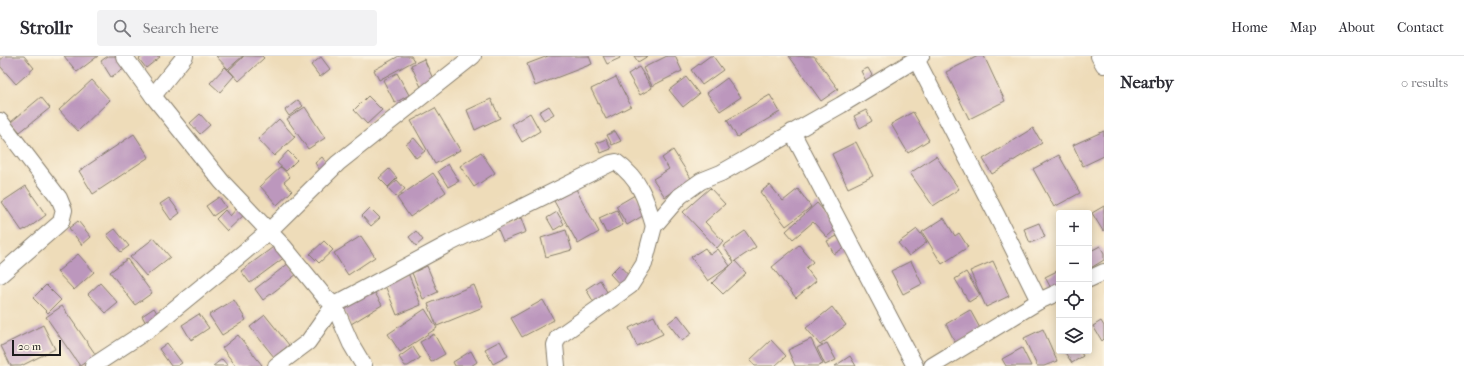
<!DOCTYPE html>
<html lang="en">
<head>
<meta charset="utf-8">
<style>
	body { margin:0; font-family:"IM FELL French Canon",serif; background:#f2f2f3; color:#2b2b33 }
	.controls { position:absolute; right:12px; bottom:12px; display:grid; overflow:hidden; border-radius:4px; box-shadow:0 2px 10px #0003 }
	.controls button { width:36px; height:36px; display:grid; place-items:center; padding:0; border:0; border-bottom:1px solid #e1e1e2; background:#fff; color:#2b2b33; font:20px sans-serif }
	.scale { position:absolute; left:12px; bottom:10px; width:49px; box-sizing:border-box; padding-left:4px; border:2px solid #1c1c1c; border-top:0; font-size:11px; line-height:14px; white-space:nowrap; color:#1c1c1c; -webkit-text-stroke:3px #fcf5e5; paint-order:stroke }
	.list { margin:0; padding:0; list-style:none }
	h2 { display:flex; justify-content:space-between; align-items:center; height:52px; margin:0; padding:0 16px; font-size:17px }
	h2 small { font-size:13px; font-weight:400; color:#7c7c81 }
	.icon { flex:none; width:22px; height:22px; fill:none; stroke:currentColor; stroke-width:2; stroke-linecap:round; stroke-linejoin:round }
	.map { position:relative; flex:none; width:1104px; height:310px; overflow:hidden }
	header { display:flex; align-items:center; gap:24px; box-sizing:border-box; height:56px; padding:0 20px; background:#fff; border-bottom:1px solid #e1e1e2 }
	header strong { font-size:19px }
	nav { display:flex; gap:22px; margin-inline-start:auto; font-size:14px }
	.search { width:280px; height:36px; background:#f2f2f3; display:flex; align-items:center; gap:10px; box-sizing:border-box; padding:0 14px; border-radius:4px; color:#7c7c81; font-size:15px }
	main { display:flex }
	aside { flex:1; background:#fff }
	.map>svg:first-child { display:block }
	.building { fill:#bc97bd }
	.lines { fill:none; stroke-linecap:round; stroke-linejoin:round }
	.minor-casing { stroke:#857c6a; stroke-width:18 }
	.minor { stroke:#fff; stroke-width:16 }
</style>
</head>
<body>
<header>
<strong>Strollr</strong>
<div class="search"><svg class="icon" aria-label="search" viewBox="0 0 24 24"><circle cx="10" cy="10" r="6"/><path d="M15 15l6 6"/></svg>Search here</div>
<nav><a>Home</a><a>Map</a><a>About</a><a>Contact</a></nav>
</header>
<main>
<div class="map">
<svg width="1104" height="310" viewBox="0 0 1104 310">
	<rect width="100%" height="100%" fill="#fcf5e5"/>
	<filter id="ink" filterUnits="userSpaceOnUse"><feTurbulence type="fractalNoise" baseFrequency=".025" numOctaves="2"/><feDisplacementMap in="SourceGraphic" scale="8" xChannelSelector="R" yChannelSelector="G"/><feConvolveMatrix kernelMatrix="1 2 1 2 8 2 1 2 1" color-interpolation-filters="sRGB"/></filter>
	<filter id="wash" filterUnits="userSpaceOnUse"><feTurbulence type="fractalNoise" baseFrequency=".012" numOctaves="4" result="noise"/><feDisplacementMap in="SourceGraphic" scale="16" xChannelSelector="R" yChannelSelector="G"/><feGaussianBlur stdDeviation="0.9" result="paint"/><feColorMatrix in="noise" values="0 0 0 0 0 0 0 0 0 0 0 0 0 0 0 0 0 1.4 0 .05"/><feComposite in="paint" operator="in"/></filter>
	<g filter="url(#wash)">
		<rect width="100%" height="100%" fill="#eedcb9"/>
		<g id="blocks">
			<g class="building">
				<path d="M5,0H24L34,12L16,28L0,10V4Z"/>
				<path d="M64,0H98L77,16Z"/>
				<path d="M108,0H116L124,13L111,21L101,5Z"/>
				<path d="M143,0H159L160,1L146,12L139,3Z"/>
				<path d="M216,0H243L228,13Z"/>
				<path d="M244,0H262L264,2L239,25L229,14Z"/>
				<path d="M399,0H411L414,5L379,24L374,14Z"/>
				<path d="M548,0H589L592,8L535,30L527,8Z"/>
				<path d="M603,0H619L620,2L607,8Z"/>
				<path d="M634,0H648L638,6Z"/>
				<path d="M667,0H675L682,15L652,30L643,12Z"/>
				<path d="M710,0H713L723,14L702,29L691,14Z"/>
				<path d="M789,0H814L838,33L821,45Z"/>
				<path d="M978,0H984L1005,45L969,63L946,16Z"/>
				<path d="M321,1L330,13L320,21L311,9Z"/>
				<path d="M424,3L434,25L421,31L411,9Z"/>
				<path d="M225,11L234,20L220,36L210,27Z"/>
				<path d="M639,11L652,32L640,39L628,18Z"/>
				<path d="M868,12L873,21L866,25L861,15Z"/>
				<path d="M397,17L409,39L395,47L383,24Z"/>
				<path d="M616,21L631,50L606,63L591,33Z"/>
				<path d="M686,21L699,38L683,51L669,34Z"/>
				<path d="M727,22L741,41L720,55L707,37Z"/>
				<path d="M92,24L110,44L78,75L59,54Z"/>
				<path d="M770,39L780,56L737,81L727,64Z"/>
				<path d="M368,40L382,54L367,68L354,54Z"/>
				<path d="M41,41L50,52L20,76L11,66Z"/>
				<path d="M491,43L500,62L475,74L467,54Z"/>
				<path d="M298,44L303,50L289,60L285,54Z"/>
				<path d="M549,50L554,58L544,64L539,56Z"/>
				<path d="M305,51L325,82L308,93L287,63Z"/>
				<path d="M435,52L460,94L435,108L411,65Z"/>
				<path d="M866,54L872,65L860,72L854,60Z"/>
				<path d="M913,56L929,84L908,97L891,68Z"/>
				<path d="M530,57L540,75L522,86L512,68Z"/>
				<path d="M200,58L210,69L200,78L190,67Z"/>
				<path d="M279,63L295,81L274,100L258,83Z"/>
				<path d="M1033,72L1042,87L992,118L983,103Z"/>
				<path d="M615,75L621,85L612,89L607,79Z"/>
				<path d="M1104,75V100L1083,110L1073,89Z"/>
				<path d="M134,78L149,101L93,138L79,115Z"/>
				<path d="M414,82L425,95L416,102L406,88Z"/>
				<path d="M606,83L611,93L601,97L596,87Z"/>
				<path d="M856,86L873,120L848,132L832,98Z"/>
				<path d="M673,94L692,124L665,141L653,123L669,113L662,102Z"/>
				<path d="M288,95L297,104L286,115L277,107Z"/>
				<path d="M481,96L495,117L474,131L460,110Z"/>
				<path d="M1059,99L1080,137L1054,151L1033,113Z"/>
				<path d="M936,100L959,133L933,150L910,117Z"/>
				<path d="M322,101L330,111L322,117L315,107Z"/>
				<path d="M448,108L459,125L448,131L438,115Z"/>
				<path d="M281,111L290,121L284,126L292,135L277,149L260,130Z"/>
				<path d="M389,113L397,122L388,131L379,122Z"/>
				<path d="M433,117L446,136L410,161L397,142Z"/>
				<path d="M397,124L405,133L396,141L388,132Z"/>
				<path d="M770,129L783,145L798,133L811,151L786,170L760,136Z"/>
				<path d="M26,130L46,159L26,174L25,173L22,175L2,146Z"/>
				<path d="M710,132L725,148L705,166L723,185L717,192L683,156Z"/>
				<path d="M576,133L599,176L578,188L554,145Z"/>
				<path d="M635,139L646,158L627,169L616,150Z"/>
				<path d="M219,141L226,151L213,160L206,150Z"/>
				<path d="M169,142L180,157L171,164L160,148Z"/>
				<path d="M817,147L838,171L827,181L813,166L793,183L786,175Z"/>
				<path d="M1104,150V174L1103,175L1092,157Z"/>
				<path d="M238,151L245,158L227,175L216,163L225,154L230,160Z"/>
				<path d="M370,152L380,162L371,170L362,160Z"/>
				<path d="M617,154L623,169L606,177L599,162Z"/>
				<path d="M557,156L564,168L554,174L547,162Z"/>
				<path d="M521,162L526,176L503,185L497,171Z"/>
				<path d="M944,162L955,180L959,177L968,191L942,208L922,176Z"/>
				<path d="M78,165L91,181L82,189L69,172Z"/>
				<path d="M1039,167L1045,181L1030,187L1024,173Z"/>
				<path d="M115,173L129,190L121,196L107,179Z"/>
				<path d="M917,173L927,186L909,200L898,187Z"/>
				<path d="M566,174L572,194L546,201L541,182Z"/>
				<path d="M416,175L423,184L416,190L409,181Z"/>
				<path d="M745,175L756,191L735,205L746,217L723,238L712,227L734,206L723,190Z"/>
				<path d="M361,180L375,201L348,219L334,197Z"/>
				<path d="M837,180L844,192L834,198L827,185Z"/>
				<path d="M154,182L170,201L146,220L130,201Z"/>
				<path d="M324,185L333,194L319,207L310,198Z"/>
				<path d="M280,186L289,198L250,227L241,215Z"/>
				<path d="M799,189L813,206L806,212L816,225L796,242L772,211Z"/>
				<path d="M1100,190L1104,197V204L1089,213V196Z"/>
				<path d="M705,192L710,199L718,193L730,210L708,225L691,201Z"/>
				<path d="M78,198L94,216L74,234L57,216Z"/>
				<path d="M127,203L152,237L135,249L110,216Z"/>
				<path d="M911,205L922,228L903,238L891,215Z"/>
				<path d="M993,205L1009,240L986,251L970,215Z"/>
				<path d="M289,207L297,218L263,244L255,233Z"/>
				<path d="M619,209L632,223L623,232L610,218Z"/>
				<path d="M427,210L438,236L423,243L412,217Z"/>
				<path d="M1059,214V233L1053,236L1045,221Z"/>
				<path d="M966,216L980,239L969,246L955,223Z"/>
				<path d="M408,217L421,249L397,259L384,227Z"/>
				<path d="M600,224L610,241L596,250L586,233Z"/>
				<path d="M100,227L118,247L106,257L88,238Z"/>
				<path d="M46,229L61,244L48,257L33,242Z"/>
				<path d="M474,229L483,251L437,270L428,248Z"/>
				<path d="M372,232L382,249L351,268L341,251Z"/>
				<path d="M234,244L246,264L222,279L209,259Z"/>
				<path d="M543,244L554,264L522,281L511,262Z"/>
				<path d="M62,250L96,299L80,310L46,261Z"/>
				<path d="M832,251L846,269L820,289L806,272Z"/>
				<path d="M154,252L160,262L147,269L142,260Z"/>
				<path d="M425,253L437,272L400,296L388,278Z"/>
				<path d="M970,254L981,274L956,288L946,268Z"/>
				<path d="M199,258L209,272L191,284L182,269Z"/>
				<path d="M265,259L289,289L274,301L250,271Z"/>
				<path d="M678,259L692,277L682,285L668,267Z"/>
				<path d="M654,260L663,278L637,290L629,272Z"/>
				<path d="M1101,265L1104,270V283L1102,285L1093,270Z"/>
				<path d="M43,269L55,293L21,310H11L1,290Z"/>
				<path d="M1043,273L1057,305L1044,310H1037L1024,282Z"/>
				<path d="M434,278L445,298L431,306L420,286Z"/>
				<path d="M238,279L262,309L261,310H236L222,292Z"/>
				<path d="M811,283L823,308L818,310H795L788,294Z"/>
				<path d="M771,284L786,300L775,310H755L750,304Z"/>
				<path d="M500,285L508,300L493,308L485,293Z"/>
				<path d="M167,287L182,307L177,310H171L159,293Z"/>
				<path d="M827,287L836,304L825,309L817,292Z"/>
				<path d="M413,291L420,302L408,310H405L399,301Z"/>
				<path d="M1022,292L1031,310H1006L1002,303Z"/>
				<path d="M471,295L477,306L471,310H455L453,306Z"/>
				<path d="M1064,295H1080L1083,300L1072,307Z"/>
				<path d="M850,300L856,310H835Z"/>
				<path d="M222,303L228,310H213Z"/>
			</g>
		</g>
	</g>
	<g filter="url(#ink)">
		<use href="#blocks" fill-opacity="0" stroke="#857c6a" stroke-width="1"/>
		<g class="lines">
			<g class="minor-casing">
				<g id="minor">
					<path d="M124,0L153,40L222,126L284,191L324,240L334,249L308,286L276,310"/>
					<path d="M1099,0L1104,9"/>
					<path d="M916,3L997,160L1039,245"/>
					<path d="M153,40L185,0"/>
					<path d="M0,65L59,142L64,154L61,166L0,219"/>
					<path d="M792,76L915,310"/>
					<path d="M1089,223L1104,216"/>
					<path d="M93,310L151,272L243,197L269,175L338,107L473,0"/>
					<path d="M364,310L351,288L334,249L450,187L611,107L616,106C640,123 646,143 654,170"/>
					<path d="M557,310L555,289L558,281L630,230L644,208L654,170L680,140L701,125L721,117L841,49L921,0"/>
					<path d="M932,310L1039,245L1059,236"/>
				</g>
			</g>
			<use href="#minor" class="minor"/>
		</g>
	</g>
</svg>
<div class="controls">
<button>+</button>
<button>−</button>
<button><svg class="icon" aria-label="locate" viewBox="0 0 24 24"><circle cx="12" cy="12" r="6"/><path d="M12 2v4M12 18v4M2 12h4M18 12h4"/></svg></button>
<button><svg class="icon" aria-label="layers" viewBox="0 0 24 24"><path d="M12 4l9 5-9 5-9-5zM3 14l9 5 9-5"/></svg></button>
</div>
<div class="scale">20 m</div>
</div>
<aside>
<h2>Nearby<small>0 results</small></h2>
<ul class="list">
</ul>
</aside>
</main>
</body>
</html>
